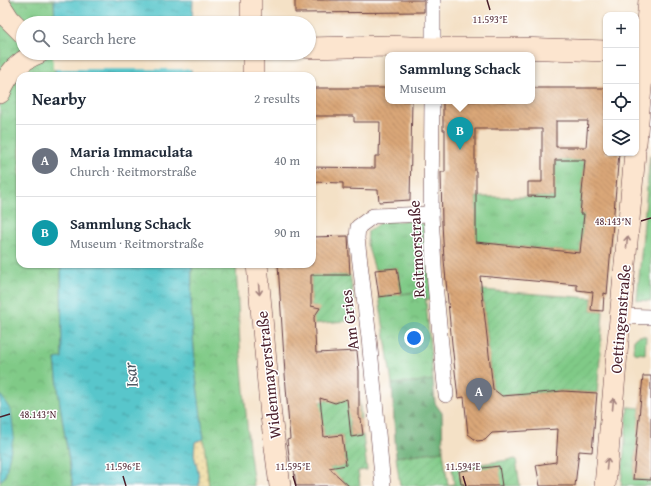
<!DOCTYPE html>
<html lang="en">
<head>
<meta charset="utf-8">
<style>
	body { margin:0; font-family:"Gentium Book Plus",serif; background:#f6f6f7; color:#1f2937 }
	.controls { position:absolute; right:12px; top:12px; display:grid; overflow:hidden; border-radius:8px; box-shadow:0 1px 3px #0004 }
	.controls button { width:36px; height:36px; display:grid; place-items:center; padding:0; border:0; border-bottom:1px solid #e0e1e3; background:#fff; color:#1f2937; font:20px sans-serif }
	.you { position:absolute; left:414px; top:338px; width:14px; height:14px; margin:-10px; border:3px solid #fff; border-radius:50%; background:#1a73e8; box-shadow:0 0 0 6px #1a73e833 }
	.badge { display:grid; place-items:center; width:26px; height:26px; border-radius:50%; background:#1a73e8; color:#fff; font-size:13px; font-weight:700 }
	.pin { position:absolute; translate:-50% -33px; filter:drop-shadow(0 1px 2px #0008) }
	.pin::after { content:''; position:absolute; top:21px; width:14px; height:12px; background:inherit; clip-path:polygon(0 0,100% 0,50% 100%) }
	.popup { position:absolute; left:385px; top:52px; width:150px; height:52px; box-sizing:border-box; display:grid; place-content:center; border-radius:8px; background:#fff; filter:drop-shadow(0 1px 3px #0005); font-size:13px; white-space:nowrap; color:#747a83 }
	.popup b { font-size:15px; color:#1f2937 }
	.popup::after { content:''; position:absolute; left:50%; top:100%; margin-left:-8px; border:8px solid transparent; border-top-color:#fff }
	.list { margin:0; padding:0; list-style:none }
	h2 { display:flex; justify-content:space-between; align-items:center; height:52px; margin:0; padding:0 16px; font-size:17px }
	h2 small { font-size:13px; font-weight:400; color:#747a83 }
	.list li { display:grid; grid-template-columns:26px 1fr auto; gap:12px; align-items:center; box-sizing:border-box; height:72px; padding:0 16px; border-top:1px solid #e0e1e3 }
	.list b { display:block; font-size:15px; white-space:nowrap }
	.list p { margin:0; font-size:13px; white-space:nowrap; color:#747a83 }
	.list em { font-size:13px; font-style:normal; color:#747a83 }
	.icon { flex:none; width:22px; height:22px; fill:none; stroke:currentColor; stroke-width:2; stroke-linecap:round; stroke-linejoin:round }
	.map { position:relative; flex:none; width:651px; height:486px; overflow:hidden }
	.search { position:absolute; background:#fff; box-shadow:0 1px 3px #0004; left:16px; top:16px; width:300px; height:44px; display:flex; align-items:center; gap:10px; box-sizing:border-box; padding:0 14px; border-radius:22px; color:#747a83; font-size:15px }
	.panel { position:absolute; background:#fff; box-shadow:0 1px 3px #0004; left:16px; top:72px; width:300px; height:196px; border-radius:12px }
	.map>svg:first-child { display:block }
	.grass { fill:url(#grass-tufts); stroke:#657459 }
	.forest { fill:url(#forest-firs); stroke:#596650 }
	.sand { fill:url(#sand-dots); stroke:#9c7c64 }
	.park { fill:url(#park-crowns); stroke:#657459 }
	.garden { fill:url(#garden-furrows); stroke:#657459 }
	.water { fill:url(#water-ripples); stroke:#51727b }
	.pier { fill:#f4e1c6 }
	.building { fill:url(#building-back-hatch); fill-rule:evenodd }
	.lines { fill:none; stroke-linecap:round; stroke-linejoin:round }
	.minor-casing { stroke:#643c42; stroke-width:16 }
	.secondary-casing { stroke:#643c42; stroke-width:22 }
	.minor { stroke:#fff; stroke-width:15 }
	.secondary { stroke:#fce5cf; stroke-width:21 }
	.oneway { stroke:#a3827d }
	.ticks { fill:none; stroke:#4a1f2b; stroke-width:1.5 }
	.labels { text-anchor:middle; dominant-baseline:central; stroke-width:3; stroke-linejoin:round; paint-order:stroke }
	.street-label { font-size:16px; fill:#4a1f2b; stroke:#fff }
	.water-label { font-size:17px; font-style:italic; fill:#4f5963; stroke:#fff }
	.ticks-label { font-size:10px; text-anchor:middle; fill:#4a1f2b; stroke:#fff; stroke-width:3; stroke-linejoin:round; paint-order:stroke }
</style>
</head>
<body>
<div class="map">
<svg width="651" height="486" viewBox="0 0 651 486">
	<defs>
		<pattern id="grass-tufts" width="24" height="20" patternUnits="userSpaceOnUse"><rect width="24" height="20" fill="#80ca87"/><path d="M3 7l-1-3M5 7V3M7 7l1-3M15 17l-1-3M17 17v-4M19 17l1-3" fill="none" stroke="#70ad75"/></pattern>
		<pattern id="forest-firs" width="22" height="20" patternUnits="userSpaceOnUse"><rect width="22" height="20" fill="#68ae74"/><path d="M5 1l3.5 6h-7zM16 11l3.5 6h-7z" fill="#588d5f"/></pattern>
		<pattern id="sand-dots" width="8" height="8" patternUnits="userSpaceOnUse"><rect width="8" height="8" fill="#eeda9e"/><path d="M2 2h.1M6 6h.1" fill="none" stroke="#cebb88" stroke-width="1.8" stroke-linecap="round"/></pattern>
		<pattern id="park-crowns" width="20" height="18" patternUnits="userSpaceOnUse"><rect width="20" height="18" fill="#80ca87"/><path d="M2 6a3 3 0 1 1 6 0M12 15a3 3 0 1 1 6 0" fill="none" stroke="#70ad75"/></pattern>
		<pattern id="garden-furrows" width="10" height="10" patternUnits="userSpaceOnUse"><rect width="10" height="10" fill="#80ca87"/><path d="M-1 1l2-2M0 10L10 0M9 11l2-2" fill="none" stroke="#70ad75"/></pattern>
		<pattern id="water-ripples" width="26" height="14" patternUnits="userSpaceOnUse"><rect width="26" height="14" fill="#58c6cb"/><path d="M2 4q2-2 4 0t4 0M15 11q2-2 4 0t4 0" fill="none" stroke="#4ba0a5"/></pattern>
		<pattern id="building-back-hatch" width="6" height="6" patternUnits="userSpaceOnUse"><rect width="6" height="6" fill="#daa778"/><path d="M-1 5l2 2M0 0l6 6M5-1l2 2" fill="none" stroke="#b38763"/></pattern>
	</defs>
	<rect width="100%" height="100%" fill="#fff"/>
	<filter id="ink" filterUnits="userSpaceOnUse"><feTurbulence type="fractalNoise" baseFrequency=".025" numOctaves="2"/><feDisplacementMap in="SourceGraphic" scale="8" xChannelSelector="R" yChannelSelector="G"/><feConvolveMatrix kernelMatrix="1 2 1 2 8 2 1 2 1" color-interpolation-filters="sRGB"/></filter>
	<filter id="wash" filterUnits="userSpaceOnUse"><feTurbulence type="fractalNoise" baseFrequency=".012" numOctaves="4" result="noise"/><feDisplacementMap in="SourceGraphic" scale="16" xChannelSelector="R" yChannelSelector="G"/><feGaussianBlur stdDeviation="0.9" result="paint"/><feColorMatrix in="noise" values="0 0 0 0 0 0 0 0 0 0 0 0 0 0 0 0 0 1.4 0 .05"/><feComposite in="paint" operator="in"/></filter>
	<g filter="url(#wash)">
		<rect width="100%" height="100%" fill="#f4e1c6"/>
		<g class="grass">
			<path d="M650,155H651V301L637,300Z"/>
			<path d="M555,160H585L580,214H584L580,253L476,242V197H554Z"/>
			<path d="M415,220L428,226L432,299L426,300L425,291L401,294L397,268L375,270L367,244L368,231L381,222Z"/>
			<path d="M638,336H646L645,354L634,353L633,352L634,339Z"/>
			<path d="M628,407L640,408L633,479L651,480V486H621Z"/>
		</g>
		<path class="forest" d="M433,380L435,403L442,413L443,451L396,457L392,384Z"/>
		<path class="sand" d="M204,439L209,486H199V476L194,455L195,442Z"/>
		<g class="park">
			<path d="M0,0H54L55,23H23V53H55V76H20V264H61L62,358L55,359L60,405L73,486H0Z"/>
			<path d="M192,264H236L240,345L249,447L254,486H209L196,377L191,307Z"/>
			<path d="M425,291L433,380L392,384L379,297Z"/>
		</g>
		<g class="garden">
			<path d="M311,275H350L357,320L312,324V316H315L318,311L316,307L311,306Z"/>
			<path d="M482,290L592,298L591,310L603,311L600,358L597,393L563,391L502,396L493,389Z"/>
			<path d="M359,398L361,419L349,421L351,437L363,435L367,470L358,471L360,486H349L342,479L324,483L328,468L346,465L342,435L316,438L324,433L322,423L317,402L330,400L335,403L339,402L340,399Z"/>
			<path d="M443,451L448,485L454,484L452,468L516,459L520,486H400L396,457Z"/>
		</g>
		<g class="water">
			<path d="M54,0H193L192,23H55Z"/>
			<rect x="55" y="53" width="136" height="23"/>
			<path d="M61,264H192L191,307L196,377L204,439L195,442L194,455L199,476V486H73L60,405L55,359L62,358Z"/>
			<path d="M0,394L11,411L14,435L5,477L0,481Z"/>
		</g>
		<rect class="pier" x="53" y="53" width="139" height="16"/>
		<g id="blocks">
			<g class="building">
				<path d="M295,0H424V12L295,13Z"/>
				<path d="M312,88H388V101H412L410,200L379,202L378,190L343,189V183L312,182V167L375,168V156H379L380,122H354V116H312Z"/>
				<path d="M532,88H606V153H619L607,294L604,293L603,311L591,310L593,292L577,290V285L480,276L493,389L502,396L563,391L597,393L592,452L579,451L575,486H540L536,465L556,462L558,429L492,433L485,440L477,441L468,434L464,397L458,398L452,344L444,260L442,223L441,172H445V130H443V101H532ZM556,121H588L586,147H556ZM475,129H542V182H528V196L555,197V160H585L580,214H584L580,253L476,242V171H475Z"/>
				<path d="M348,236L350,275H311V306L320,308L314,317L316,353L357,351L359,371V419H361L363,435L351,437L347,399L335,403L320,398L324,437L342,435L346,465L329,468L349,486H296L294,469L291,470L287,440L290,439L285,374L278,264H312V237Z"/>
				<path d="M397,268L401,294L379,297L375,270Z"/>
				<path d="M643,376H651V480L633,479Z"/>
				<path d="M499,466L502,486H464V484H461L459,471Z"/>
			</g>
		</g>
	</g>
	<g filter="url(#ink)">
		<use href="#blocks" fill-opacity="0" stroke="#643c42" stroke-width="1"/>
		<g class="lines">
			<g class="minor-casing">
				<g id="minor">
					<path d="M433,55V0"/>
					<path d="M432,101L431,214L435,284L446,395"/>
					<path d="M620,316L651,317"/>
					<path d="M383,486L369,338L357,238L358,227L373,216L431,214"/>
				</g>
			</g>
			<g class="secondary-casing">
				<g id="secondary">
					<path d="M0,5L9,19L23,33"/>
					<path d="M251,23V0"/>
					<path d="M309,48L388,46L433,48H519L606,51"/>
					<path d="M253,53V76"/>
					<path d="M0,93C7,74 20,60 39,53"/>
					<path d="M636,143L649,0"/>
					<path d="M257,264L271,416L280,486"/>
					<path d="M605,486L635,153"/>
				</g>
			</g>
			<use href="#minor" class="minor"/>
			<use href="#secondary" class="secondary"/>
		</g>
		<defs><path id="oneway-shaft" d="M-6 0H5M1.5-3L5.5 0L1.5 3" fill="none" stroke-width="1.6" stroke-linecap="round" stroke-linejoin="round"/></defs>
		<g class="oneway">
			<use href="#oneway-shaft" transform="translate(627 242) rotate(-85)"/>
			<use href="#oneway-shaft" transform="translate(259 289) rotate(85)"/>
			<use href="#oneway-shaft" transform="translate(613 404) rotate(-85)"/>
			<use href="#oneway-shaft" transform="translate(607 464) rotate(-85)"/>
		</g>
	</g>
	<path class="ticks" d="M487,0L490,10M641,221L651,218M0,417L10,414M123,476L126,486M293,476L296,486M463,476L466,486"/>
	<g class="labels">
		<g class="street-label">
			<text transform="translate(416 249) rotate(-93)">Reitmorstraße</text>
			<text transform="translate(620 319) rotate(-85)">Oettingenstraße</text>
			<text transform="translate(349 320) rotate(-97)">Am Gries</text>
			<text transform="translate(268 375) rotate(-96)">Widenmayerstraße</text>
		</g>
		<g class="water-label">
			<text transform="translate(130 375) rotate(-97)">Isar</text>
		</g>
	</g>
	<g class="ticks-label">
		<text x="490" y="23">11.593°E</text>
		<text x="613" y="225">48.143°N</text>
		<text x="38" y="418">48.143°N</text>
		<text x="123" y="470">11.596°E</text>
		<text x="293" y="470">11.595°E</text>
		<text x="463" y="470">11.594°E</text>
	</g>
</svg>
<div class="controls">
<button>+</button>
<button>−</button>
<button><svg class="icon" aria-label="locate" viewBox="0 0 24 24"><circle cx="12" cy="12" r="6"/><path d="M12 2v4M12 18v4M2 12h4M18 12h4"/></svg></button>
<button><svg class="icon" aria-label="layers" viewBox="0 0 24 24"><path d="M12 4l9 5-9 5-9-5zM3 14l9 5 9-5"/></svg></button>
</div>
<div class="you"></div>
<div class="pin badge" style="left:479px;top:411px;background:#6b7280">A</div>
<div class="pin badge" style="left:460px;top:150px;background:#0f9aa8">B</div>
<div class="popup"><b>Sammlung Schack</b>Museum</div>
<div class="search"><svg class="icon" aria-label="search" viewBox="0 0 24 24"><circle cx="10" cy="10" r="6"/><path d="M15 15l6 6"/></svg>Search here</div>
<section class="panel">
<h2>Nearby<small>2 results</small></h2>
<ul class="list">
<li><span class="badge" style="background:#6b7280">A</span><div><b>Maria Immaculata</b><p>Church · Reitmorstraße</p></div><em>40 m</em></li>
<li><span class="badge" style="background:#0f9aa8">B</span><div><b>Sammlung Schack</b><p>Museum · Reitmorstraße</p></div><em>90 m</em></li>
</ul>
</section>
</div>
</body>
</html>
